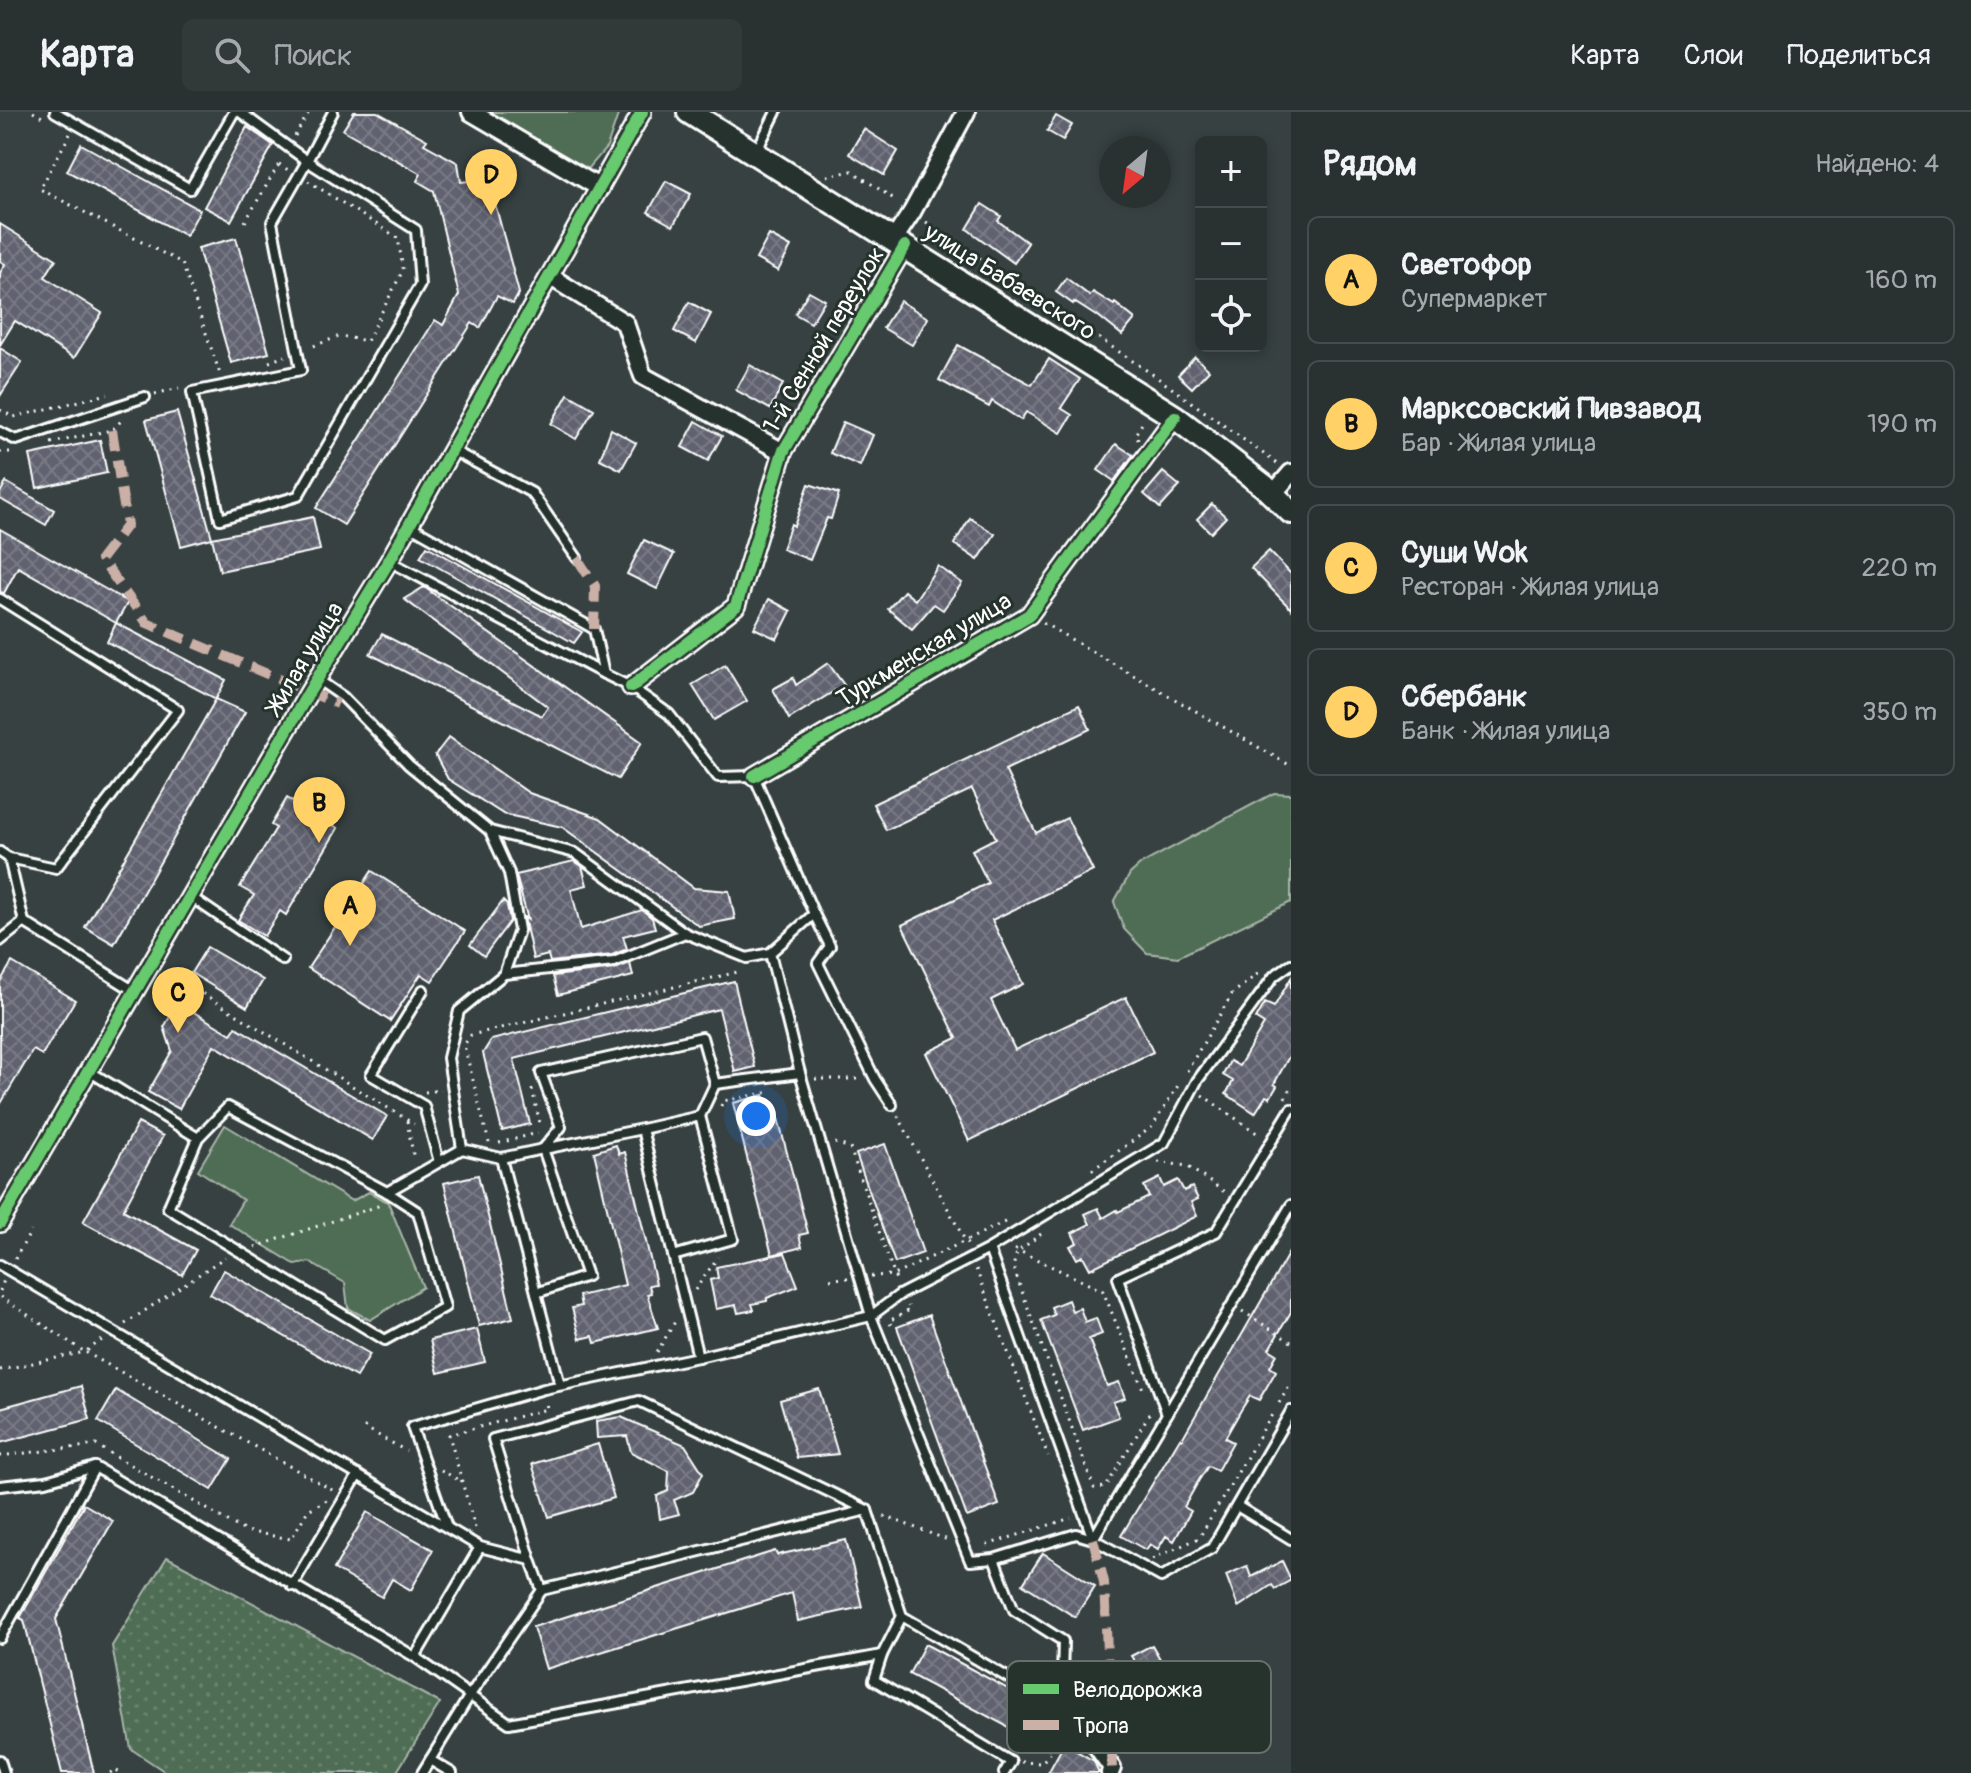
<!DOCTYPE html>
<html lang="ru">
<head>
<meta charset="utf-8">
<style>
	body { margin:0; font-family:Pangolin,sans-serif; background:#313939; color:#f1f3f6 }
	.controls { position:absolute; right:24px; top:24px; display:grid; overflow:hidden; border-radius:12px; box-shadow:0 4px 12px #0003 }
	.controls button { width:72px; height:72px; display:grid; place-items:center; padding:0; border:0; border-bottom:2px solid #454c4d; background:#293131; color:#f1f3f6; font:40px sans-serif }
	.compass { position:absolute; left:1099px; top:24px; width:72px; height:72px; border-radius:50%; background:#293131; box-shadow:0 4px 12px #0003; rotate:209deg }
	.you { position:absolute; left:756px; top:1004px; width:28px; height:28px; margin:-20px; border:6px solid #fff; border-radius:50%; background:#1a73e8; box-shadow:0 0 0 12px #1a73e833 }
	.badge { display:grid; place-items:center; width:52px; height:52px; border-radius:50%; background:#ffd166; color:#111; font-size:26px; font-weight:700 }
	.pin { position:absolute; translate:-50% -66px; filter:drop-shadow(0 2px 4px #0008) }
	.pin::after { content:''; position:absolute; top:42px; width:28px; height:24px; background:inherit; clip-path:polygon(0 0,100% 0,50% 100%) }
	.list { margin:0; padding:0; list-style:none }
	h2 { display:flex; justify-content:space-between; align-items:center; height:104px; margin:0; padding:0 32px; font-size:34px }
	h2 small { font-size:26px; font-weight:400; color:#a5a9ab }
	.list li { display:grid; grid-template-columns:52px 1fr auto; gap:24px; align-items:center; box-sizing:border-box; height:128px; margin:0 16px 16px; padding:0 16px; border:2px solid #454c4d; border-radius:12px }
	.list b { display:block; font-size:30px; white-space:nowrap }
	.list p { margin:0; font-size:26px; white-space:nowrap; color:#a5a9ab }
	.list em { font-size:26px; font-style:normal; color:#a5a9ab }
	.icon { flex:none; width:44px; height:44px; fill:none; stroke:currentColor; stroke-width:2; stroke-linecap:round; stroke-linejoin:round }
	.map { position:relative; flex:none; width:1291px; height:1661px; overflow:hidden }
	header { display:flex; align-items:center; gap:48px; box-sizing:border-box; height:112px; padding:0 40px; background:#293131; border-bottom:2px solid #454c4d }
	header strong { font-size:38px }
	nav { display:flex; gap:44px; margin-inline-start:auto; font-size:28px }
	.search { width:560px; height:72px; background:#313939; display:flex; align-items:center; gap:20px; box-sizing:border-box; padding:0 28px; border-radius:12px; color:#a5a9ab; font-size:30px }
	main { display:flex }
	aside { flex:1; background:#293131 }
	.map>svg:first-child { display:block }
	.grass { fill:url(#grass-dots); stroke:#a8b6aa; stroke-width:2 }
	.park { fill:#506d55; stroke:#a8b6aa; stroke-width:2 }
	.building { fill:url(#building-cross-hatch); stroke:#fff; stroke-width:2 }
	.lines { fill:none; stroke-linecap:round; stroke-linejoin:round }
	.service-casing { stroke:#fff; stroke-width:14 }
	.minor-casing { stroke:#fff; stroke-width:22 }
	.secondary-casing { stroke:#fff; stroke-width:28 }
	.path { stroke:#fff; stroke-width:3; stroke-dasharray:2 6; stroke-linecap:butt }
	.service { stroke:#26332d; stroke-width:8 }
	.minor { stroke:#26332d; stroke-width:16 }
	.secondary { stroke:#26332d; stroke-width:22 }
	.quiet { stroke:#cab0a6; stroke-width:10; stroke-dasharray:20 10; stroke-linecap:butt }
	.cycleway-casing { stroke:#26332d; stroke-width:17 }
	.cycleway { stroke:#67ca6e; stroke-width:12 }
	.labels { text-anchor:middle; dominant-baseline:central; stroke-width:6; stroke-linejoin:round; paint-order:stroke }
	.street-label { font-size:24px; fill:#fff; stroke:#26332d }
	.key { fill:#26332d; stroke:#67706c; stroke-width:2 }
	.key-label { font-size:22px; fill:#fff }
</style>
</head>
<body>
<header>
<strong>Карта</strong>
<div class="search"><svg class="icon" aria-label="search" viewBox="0 0 24 24"><circle cx="10" cy="10" r="6"/><path d="M15 15l6 6"/></svg>Поиск</div>
<nav><a>Карта</a><a>Слои</a><a>Поделиться</a></nav>
</header>
<main>
<div class="map">
<svg width="1291" height="1661" viewBox="0 0 1291 1661">
	<defs>
		<pattern id="grass-dots" width="8" height="8" patternUnits="userSpaceOnUse" patternTransform="scale(2)"><rect width="8" height="8" fill="#506d55"/><path d="M2 2h.1M6 6h.1" fill="none" stroke="#6a836e" stroke-width="1.8" stroke-linecap="round"/></pattern>
		<pattern id="building-cross-hatch" width="8" height="8" patternUnits="userSpaceOnUse" patternTransform="scale(2)"><rect width="8" height="8" fill="#606270"/><path d="M0 0l8 8M0 8l8-8" fill="none" stroke="#787a85"/></pattern>
	</defs>
	<rect width="100%" height="100%" fill="#374141"/>
	<filter id="ink" filterUnits="userSpaceOnUse"><feTurbulence type="fractalNoise" baseFrequency=".0125" numOctaves="2"/><feDisplacementMap in="SourceGraphic" scale="16" xChannelSelector="R" yChannelSelector="G"/><feConvolveMatrix kernelMatrix="1 2 1 2 8 2 1 2 1" color-interpolation-filters="sRGB"/></filter>
	<g filter="url(#ink)">
		<path class="grass" d="M167,1445L440,1591L396,1661H167L131,1637L112,1534Z"/>
		<g class="park">
			<path d="M489,0H619L607,35L588,57Z"/>
			<path d="M1274,681L1291,682V790L1178,845L1147,841L1124,817L1114,790L1130,762L1141,752Z"/>
			<path d="M225,1013L352,1089L369,1080L388,1090L423,1175L370,1208L348,1196L345,1171L309,1150L296,1153L229,1112L243,1088L198,1058Z"/>
		</g>
		<g class="building">
			<path d="M354,0H377L427,28L424,32L458,51L461,70L478,68L490,73L519,181L513,192L497,184L480,216L472,211L344,413L316,396L435,208L443,213L459,183L434,79L417,69L421,62L343,18Z"/>
			<path d="M1056,4L1072,13L1063,28L1047,19Z"/>
			<path d="M247,15L273,33L231,109L204,95Z"/>
			<path d="M864,17L898,39L884,63L849,42Z"/>
			<path d="M81,32L200,98L186,124L67,59Z"/>
			<path d="M666,69L691,82L673,114L648,100Z"/>
			<path d="M982,92L1001,104L998,109L1028,131L1014,151L967,117Z"/>
			<path d="M0,112L56,147L45,165L102,201L74,246L15,209L0,233V161L5,152L0,149Z"/>
			<path d="M769,123L791,135L778,159L756,147Z"/>
			<path d="M236,126L269,241L231,251L198,136Z"/>
			<path d="M1066,166L1090,184L1093,180L1114,193L1115,191L1135,207L1122,223L1097,203L1096,204L1074,190L1073,192L1056,180Z"/>
			<path d="M809,179L825,188L811,211L795,202Z"/>
			<path d="M900,189L928,206L912,233L883,216Z"/>
			<path d="M689,190L711,202L696,231L674,219Z"/>
			<path d="M958,233L1032,273L1049,247L1080,267L1061,296L1072,303L1061,321L1026,300L1021,308L992,289L989,295L939,268Z"/>
			<path d="M0,236L22,250L0,284Z"/>
			<path d="M1195,245L1209,258L1192,276L1178,263Z"/>
			<path d="M750,253L783,272L770,297L736,278Z"/>
			<path d="M568,282L594,297L576,327L551,312Z"/>
			<path d="M177,300L212,426L181,434L146,308Z"/>
			<path d="M696,309L722,324L708,349L682,335Z"/>
			<path d="M843,310L873,323L860,354L830,341Z"/>
			<path d="M611,317L636,331L621,358L600,347Z"/>
			<path d="M100,328L107,361L37,376L30,343Z"/>
			<path d="M1116,332L1133,343L1114,369L1098,358Z"/>
			<path d="M1163,360L1180,374L1160,396L1144,382Z"/>
			<path d="M6,370L54,398L46,413L0,387V381Z"/>
			<path d="M809,372L839,382L831,407L827,406L810,448L782,437L791,412L794,414Z"/>
			<path d="M1212,392L1226,405L1211,421L1197,407Z"/>
			<path d="M313,405L320,438L220,459L212,426Z"/>
			<path d="M970,406L995,422L978,448L954,432Z"/>
			<path d="M0,417L128,490L116,511L18,455L4,481L0,480Z"/>
			<path d="M644,428L674,442L657,477L627,462Z"/>
			<path d="M427,434L582,520L574,531L420,445Z"/>
			<path d="M1269,439L1291,462V497L1251,456Z"/>
			<path d="M938,454L962,471L943,498L934,492L912,517L888,497L904,479L915,488Z"/>
			<path d="M424,475L642,630L618,667L370,542L382,522L542,604L548,595L404,487Z"/>
			<path d="M769,487L791,499L777,527L754,516Z"/>
			<path d="M116,511L226,568L216,587L107,530Z"/>
			<path d="M828,551L844,573L789,607L773,577L793,566L796,573Z"/>
			<path d="M725,553L747,589L714,608L692,573Z"/>
			<path d="M216,587L245,600L114,832L85,815Z"/>
			<path d="M1079,593L1090,617L1005,658L1036,721L1067,706L1093,759L992,808L1023,872L991,888L1015,938L1126,885L1153,940L969,1029L926,941L957,926L902,813L988,771L972,738L996,726L972,677L886,718L873,692Z"/>
			<path d="M449,625L529,681L600,706L694,776L729,779L735,807L699,814L562,715L503,702L448,667L435,643Z"/>
			<path d="M287,686L338,716L286,803L280,799L264,824L238,808L254,783L240,775L276,716L271,713Z"/>
			<path d="M574,749L582,754L587,773L571,777L581,817L642,798L652,806L655,816L623,824L627,837L612,843L550,850L548,843L533,847L524,805L528,808L516,763Z"/>
			<path d="M372,759L465,819L432,869L421,862L390,909L308,856Z"/>
			<path d="M503,789L507,793L510,809L484,844L470,833Z"/>
			<path d="M207,835L263,868L247,895L191,861Z"/>
			<path d="M12,850L75,888L42,943L33,938L0,993V870Z"/>
			<path d="M630,851L633,864L558,883L553,864L615,857Z"/>
			<path d="M1291,866V941L1274,972L1277,974L1270,986L1266,984L1255,1001L1226,982L1233,969L1223,963L1230,949L1239,954L1264,912L1256,907L1265,891L1274,895Z"/>
			<path d="M734,869L755,955L735,960L719,897L514,947L530,1012L502,1019L483,941L491,928Z"/>
			<path d="M178,891L231,922L236,915L387,1004L373,1028L214,933L179,997L148,980L172,939L164,915Z"/>
			<path d="M764,983L767,992L774,991L808,1121L799,1123L802,1135L772,1143L733,991Z"/>
			<path d="M138,1011L163,1024L123,1098L196,1138L182,1163L83,1110Z"/>
			<path d="M885,1032L923,1141L895,1151L856,1042Z"/>
			<path d="M616,1033L619,1042L625,1040L656,1172L649,1173L651,1181L647,1182L658,1216L595,1231L593,1224L580,1227L572,1196L581,1194L579,1184L625,1173L594,1040Z"/>
			<path d="M478,1063L513,1206L479,1214L444,1071Z"/>
			<path d="M1160,1066L1164,1075L1178,1068L1184,1079L1192,1075L1198,1087L1191,1090L1197,1104L1090,1157L1083,1144L1077,1147L1070,1134L1077,1131L1072,1121L1090,1112L1085,1102L1098,1096L1103,1106L1117,1098L1118,1100L1149,1085L1144,1074Z"/>
			<path d="M1291,1137V1200L1269,1237L1277,1242L1270,1255L1276,1259L1259,1288L1250,1284L1241,1298L1225,1326L1233,1330L1217,1359L1208,1354L1199,1368L1184,1395L1191,1399L1174,1429L1166,1424L1158,1437L1150,1432L1146,1438L1121,1424L1180,1326L1182,1327Z"/>
			<path d="M785,1141L798,1174L767,1186V1189L752,1192L754,1198L738,1201L736,1193L716,1197L710,1168L718,1166L716,1155Z"/>
			<path d="M224,1158L370,1242L356,1265L210,1182Z"/>
			<path d="M1068,1188L1072,1199L1080,1196L1085,1210L1096,1206L1102,1222L1089,1227L1107,1274L1119,1270L1125,1286L1113,1290L1119,1305L1083,1318L1041,1208L1054,1203L1051,1195Z"/>
			<path d="M929,1203L999,1393L967,1405L897,1215Z"/>
			<path d="M477,1217L485,1250L438,1261L430,1228Z"/>
			<path d="M81,1274L90,1307L0,1331V1296Z"/>
			<path d="M819,1277L838,1342L797,1346L780,1288Z"/>
			<path d="M116,1278L231,1347L212,1378L98,1309Z"/>
			<path d="M621,1305L685,1333L703,1361L693,1380L674,1388L679,1402L660,1407L657,1384L668,1379L669,1359L631,1340L627,1324L597,1326L596,1309Z"/>
			<path d="M598,1332L614,1386L549,1405L532,1352Z"/>
			<path d="M84,1392L113,1409L56,1507L94,1661H62L24,1508L20,1506Z"/>
			<path d="M367,1400L433,1438L411,1478L392,1467L382,1485L334,1457Z"/>
			<path d="M846,1428L862,1495L798,1509L792,1481L546,1557L533,1515L775,1439L777,1443Z"/>
			<path d="M1043,1441L1095,1474L1075,1505L1023,1472Z"/>
			<path d="M1282,1449L1291,1468L1275,1477L1272,1473L1238,1495L1226,1463L1247,1454L1251,1465Z"/>
			<path d="M925,1532L1065,1608L1049,1637L909,1562Z"/>
			<path d="M1152,1533L1178,1578L1182,1575L1196,1596L1174,1611L1131,1544Z"/>
			<path d="M1064,1632L1094,1649L1099,1661H1048Z"/>
		</g>
		<g class="lines">
			<g class="service-casing">
				<g id="service">
					<path d="M55,0L190,77L234,0"/>
					<path d="M240,0L307,49L272,110L301,258L192,280L220,407L298,384L420,173L416,118L307,49L333,0"/>
					<path d="M756,40L776,0"/>
					<path d="M0,320L16,328L145,285"/>
					<path d="M452,338L532,381L577,446"/>
					<path d="M389,449L604,562"/>
					<path d="M0,487L178,598L56,756L9,746L0,740"/>
					<path d="M317,567L343,585L409,653L490,719L575,741L685,821L747,846L770,841L814,802L754,664L718,665L669,602L631,575L604,562L594,517L409,413"/>
					<path d="M490,719L509,761L519,818L504,862"/>
					<path d="M9,746L24,810"/>
					<path d="M191,785L283,848"/>
					<path d="M814,802L830,834L818,851L875,967L892,993"/>
					<path d="M0,829L24,810L136,880"/>
					<path d="M770,841L800,961"/>
					<path d="M423,878L371,963L424,994L439,1050"/>
					<path d="M89,959L198,1026L228,995L387,1080L418,1100L445,1195L385,1228L168,1096L198,1026"/>
					<path d="M700,1004L715,972"/>
					<path d="M462,1037L501,1046"/>
					<path d="M543,1037L561,1015L541,961L702,925L715,972L800,961L871,1204L970,1449L994,1447L1014,1498L1063,1529L1062,1565L1075,1604"/>
					<path d="M544,1037L642,1017"/>
					<path d="M387,1080L462,1037L448,946L459,899L504,862L614,850L685,821"/>
					<path d="M989,1137L1164,1031L1197,969L1274,864L1291,852"/>
					<path d="M673,1144L733,1127L700,1004L642,1017L698,1245"/>
					<path d="M0,1153L480,1435L531,1448L542,1478L867,1398L902,1504L1076,1605"/>
					<path d="M536,1181L587,1164L543,1037L501,1046L560,1273"/>
					<path d="M1167,1302L1118,1166L1216,1120L1291,997"/>
					<path d="M95,1355L415,1545L509,1611L882,1543L902,1504"/>
					<path d="M0,1374L46,1369L95,1355L0,1526"/>
					<path d="M1237,1394L1291,1427"/>
					<path d="M447,1415L412,1315L544,1277L698,1245L871,1204L899,1183L989,1137L1093,1427L1291,1093"/>
					<path d="M994,1447L1076,1422L1093,1427L1161,1465L1212,1436L1291,1299"/>
					<path d="M531,1448L493,1327L639,1289L867,1398"/>
					<path d="M292,1474L358,1363"/>
					<path d="M882,1543L874,1568L1011,1650L1004,1661"/>
					<path d="M415,1545L480,1435"/>
					<path d="M0,1648L4,1661"/>
					<path d="M422,1661L430,1648"/>
					<path d="M452,1661L430,1648L470,1583L542,1478"/>
				</g>
			</g>
			<g class="minor-casing">
				<g id="minor">
					<path d="M471,0L600,76"/>
					<path d="M894,127L912,100L966,0"/>
					<path d="M551,165L625,211L643,264L783,340"/>
					<path d="M1273,382L1291,361"/>
					<path d="M631,575L736,494L783,340L905,134"/>
					<path d="M754,664L1029,503L1175,305"/>
					<path d="M0,1111L309,580L389,449L642,0"/>
					<path d="M1076,1605L1112,1656L1110,1661"/>
				</g>
			</g>
			<g class="secondary-casing">
				<path id="secondary" d="M689,0L1175,305L1264,374L1291,400"/>
			</g>
			<g class="path">
				<path d="M33,0L44,6"/>
				<path d="M70,22L40,77L182,151L220,262"/>
				<path d="M295,24L309,0"/>
				<path d="M279,52L288,58"/>
				<path d="M827,64L852,59L897,89"/>
				<path d="M308,69L398,126L403,158L367,229L340,224L311,235"/>
				<path d="M245,110L279,52"/>
				<path d="M926,110L1155,264L1279,353"/>
				<path d="M269,250L285,244"/>
				<path d="M155,282L179,276"/>
				<path d="M0,298L14,305L108,282"/>
				<path d="M1138,328L1136,321L1143,310"/>
				<path d="M51,331L112,318L122,308"/>
				<path d="M0,340H12"/>
				<path d="M1043,511L1291,654"/>
				<path d="M182,869L414,1012"/>
				<path d="M1187,959L1232,882L1260,860"/>
				<path d="M815,967H860"/>
				<path d="M532,977L541,1016"/>
				<path d="M425,980L441,978"/>
				<path d="M1202,983L1261,1024"/>
				<path d="M1285,986L1291,975"/>
				<path d="M721,994L723,989L770,980"/>
				<path d="M898,1004L968,1134"/>
				<path d="M407,1009L414,1048"/>
				<path d="M489,1031L464,933L471,923L742,859"/>
				<path d="M499,1031L538,1021"/>
				<path d="M835,1031L850,1036L896,1168"/>
				<path d="M1158,1050L1187,1054L1226,1081"/>
				<path d="M1092,1058L1152,1015L1179,972"/>
				<path d="M1041,1122L1017,1140L1013,1155L1094,1376L1106,1375L1151,1299"/>
				<path d="M255,1135L381,1093"/>
				<path d="M1015,1137L1103,1179L1143,1277"/>
				<path d="M15,1147L31,1119"/>
				<path d="M976,1157L1048,1344"/>
				<path d="M871,1164L894,1163L1007,1109"/>
				<path d="M830,1167L848,1166"/>
				<path d="M695,1178L718,1145"/>
				<path d="M0,1179L4,1168"/>
				<path d="M0,1185L85,1240L102,1228"/>
				<path d="M1242,1199L1291,1230"/>
				<path d="M125,1212L225,1145"/>
				<path d="M891,1213L889,1209L910,1198L908,1194"/>
				<path d="M657,1240L676,1208"/>
				<path d="M0,1258L85,1240L334,1379"/>
				<path d="M1279,1291L1291,1271"/>
				<path d="M364,1315L406,1339"/>
				<path d="M0,1344L96,1333L245,1419L291,1427L308,1398L329,1387"/>
				<path d="M441,1358L462,1370"/>
				<path d="M884,1404L948,1428"/>
				<path d="M475,1416L449,1323L547,1297L546,1290"/>
				<path d="M987,1433L1071,1406"/>
				<path d="M1152,1447L1199,1426L1273,1301"/>
				<path d="M1021,1650L1041,1651L1069,1622"/>
				<path d="M110,1661L115,1658L120,1661"/>
			</g>
			<use href="#service" class="service"/>
			<use href="#minor" class="minor"/>
			<use href="#secondary" class="secondary"/>
			<g class="quiet">
				<path d="M112,318L127,413L101,447L147,511L338,592"/>
				<path d="M577,446L595,474L594,517"/>
				<path d="M1093,1427L1104,1470L1112,1656"/>
			</g>
			<g class="cycleway-casing">
				<g id="cycleway">
					<path d="M631,575L736,494L783,340L905,134"/>
					<path d="M754,664L1029,503L1175,305"/>
					<path d="M0,1111L309,580L389,449L642,0"/>
				</g>
			</g>
			<use href="#cycleway" class="cycleway"/>
		</g>
	</g>
	<g class="labels">
		<g class="street-label">
			<text transform="translate(1010 170) rotate(32)">улица Бабаевского</text>
			<text transform="translate(824 228) rotate(-59)">1-й Сенной переулок</text>
			<text transform="translate(924 538) rotate(-31)">Туркменская улица</text>
			<text transform="translate(305 546) rotate(-59)">Жилая улица</text>
		</g>
	</g>
	<rect x="1007" y="1549" width="264" height="92" rx="12" class="key"/>
	<rect x="1023" y="1572" width="36" height="10" fill="#67ca6e"/>
	<rect x="1023" y="1608" width="36" height="10" fill="#cab0a6"/>
	<g class="key-label">
		<text x="1073" y="1585">Велодорожка</text>
		<text x="1073" y="1621">Тропа</text>
	</g>
</svg>
<div class="controls">
<button>+</button>
<button>−</button>
<button><svg class="icon" aria-label="locate" viewBox="0 0 24 24"><circle cx="12" cy="12" r="6"/><path d="M12 2v4M12 18v4M2 12h4M18 12h4"/></svg></button>
</div>
<svg class="compass" viewBox="-18 -18 36 36"><path d="M0-13l5 13h-10z" fill="#e53935"/><path d="M0 13l5-13h-10z" fill="#a5a9ab"/></svg>
<div class="you"></div>
<div class="pin badge" style="left:350px;top:834px">A</div>
<div class="pin badge" style="left:319px;top:731px">B</div>
<div class="pin badge" style="left:178px;top:921px">C</div>
<div class="pin badge" style="left:491px;top:103px">D</div>
</div>
<aside>
<h2>Рядом<small>Найдено: 4</small></h2>
<ul class="list">
<li><span class="badge">A</span><div><b>Светофор</b><p>Супермаркет</p></div><em>160 m</em></li>
<li><span class="badge">B</span><div><b>Марксовский Пивзавод</b><p>Бар · Жилая улица</p></div><em>190 m</em></li>
<li><span class="badge">C</span><div><b>Суши Wok</b><p>Ресторан · Жилая улица</p></div><em>220 m</em></li>
<li><span class="badge">D</span><div><b>Сбербанк</b><p>Банк · Жилая улица</p></div><em>350 m</em></li>
</ul>
</aside>
</main>
</body>
</html>
